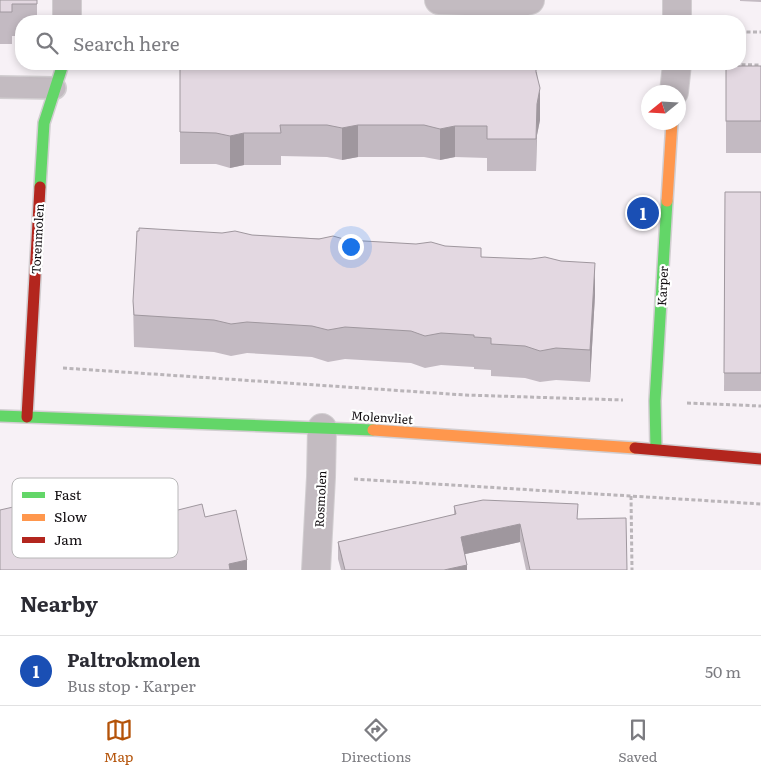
<!DOCTYPE html>
<html lang="en">
<head>
<meta charset="utf-8">
<style>
	body { margin:0; font-family:Literata,serif; background:#f2f2f3; color:#2b2b33 }
	.compass { position:absolute; left:641px; top:85px; width:45px; height:45px; border-radius:50%; background:#fff; box-shadow:0 2px 8px #0003; rotate:252deg }
	.you { position:absolute; left:350px; top:246px; width:18px; height:18px; margin:-12px; border:4px solid #fff; border-radius:50%; background:#1a73e8; box-shadow:0 0 0 8px #1a73e833 }
	.badge { display:grid; place-items:center; width:32px; height:32px; border-radius:50%; background:#b45309; color:#fff; font-size:16px; font-weight:700 }
	.pin { position:absolute; translate:-50% -50%; border:2px solid #fff; box-shadow:0 1px 5px #0006 }
	.list { margin:0; padding:0; list-style:none }
	h2 { display:flex; justify-content:space-between; align-items:center; height:65px; margin:0; padding:0 20px; font-size:21px }
	h2 small { font-size:16px; font-weight:400; color:#7c7c81 }
	.list li { display:grid; grid-template-columns:32px 1fr auto; gap:15px; align-items:center; box-sizing:border-box; height:70px; padding:0 20px; border-top:1px solid #e1e1e2 }
	.list b { display:block; font-size:19px; white-space:nowrap }
	.list p { margin:0; font-size:16px; white-space:nowrap; color:#7c7c81 }
	.list em { font-size:16px; font-style:normal; color:#7c7c81 }
	.icon { flex:none; width:28px; height:28px; fill:none; stroke:currentColor; stroke-width:2; stroke-linecap:round; stroke-linejoin:round }
	.map { position:relative; flex:none; width:761px; height:570px; overflow:hidden }
	.search { position:absolute; background:#fff; box-shadow:0 2px 8px #0003; left:15px; right:15px; top:15px; height:55px; display:flex; align-items:center; gap:12px; box-sizing:border-box; padding:0 18px; border-radius:20px; color:#7c7c81; font-size:19px }
	.sheet { height:135px; background:#fff }
	nav { display:flex; justify-content:space-around; align-items:center; box-sizing:border-box; height:70px; border-top:1px solid #e1e1e2; background:#fff; font-size:14px; color:#7c7c81 }
	nav a { display:grid; justify-items:center; gap:2px }
	nav .on { color:#b45309 }
	.map>svg:first-child { display:block }
	.lines { fill:none; stroke-linecap:round; stroke-linejoin:round }
	.lane-casing { stroke:#d2ced1; stroke-width:24 }
	.street-casing { stroke:#d2ced1; stroke-width:30 }
	.fast-casing { stroke:#d2ced1; stroke-width:14 }
	.slow-casing { stroke:#d2ced1; stroke-width:14 }
	.jam-casing { stroke:#d2ced1; stroke-width:14 }
	.path { stroke:#bab5b9; stroke-width:3; stroke-dasharray:4 2.5; stroke-linecap:butt }
	.lane { stroke:#c3bbc1; stroke-width:21 }
	.street { stroke:#c3bbc1; stroke-width:28 }
	.fast { stroke:#63d668; stroke-width:11 }
	.slow { stroke:#ff974d; stroke-width:11 }
	.jam { stroke:#b3261e; stroke-width:11 }
	.wall { fill:#c3bac2 }
	.shaded-wall { fill:#9f979e }
	.building { fill:#e3d8e1; stroke:#9f979e }
	.labels { text-anchor:middle; dominant-baseline:central; stroke-width:4.5; stroke-linejoin:round; paint-order:stroke }
	.street-label { font-size:12px; fill:#120e11; stroke:#fff }
	.key { fill:#fff; stroke:#b8b7b8; stroke-width:1 }
	.key-label { font-size:14px; fill:#120e11 }
</style>
</head>
<body>
<div class="map">
<svg width="761" height="570" viewBox="0 0 761 570">
	<rect width="100%" height="100%" fill="#f7f1f6"/>
	<g class="lines">
		<g class="lane-casing">
			<path id="lane" d="M0,87L55,88"/>
		</g>
		<g class="street-casing">
			<g id="street">
				<path d="M439,0L519,3L530,0"/>
				<path d="M67,21V0"/>
				<path d="M677,21V0"/>
				<path d="M674,92L677,64"/>
				<path d="M316,570L321,477L322,428"/>
			</g>
		</g>
		<g class="fast-casing">
			<g id="fast">
				<path d="M40,187L44,123L63,64"/>
				<path d="M0,416L373,430"/>
				<path d="M656,449L655,401L667,201"/>
			</g>
		</g>
		<g class="slow-casing">
			<g id="slow">
				<path d="M667,201L672,122"/>
				<path d="M373,430L635,448"/>
			</g>
		</g>
		<g class="jam-casing">
			<g id="jam">
				<path d="M27,417L40,187"/>
				<path d="M635,448L761,459"/>
			</g>
		</g>
		<g class="path">
			<path d="M740,32H761"/>
			<path d="M709,64L761,65"/>
			<path d="M596,66V64"/>
			<path d="M63,368L465,395L623,400"/>
			<path d="M687,403L761,406"/>
			<path d="M354,479L761,504"/>
			<path d="M631,496L632,570"/>
		</g>
		<use href="#lane" class="lane"/>
		<use href="#street" class="street"/>
		<use href="#fast" class="fast"/>
		<use href="#slow" class="slow"/>
		<use href="#jam" class="jam"/>
	</g>
	<g class="wall">
		<path d="M0,0H37V21H21V36H12V44H0Z"/>
		<path d="M740,0H761V2L740,1Z"/>
		<path d="M180,64L537,72L540,120L537,135L536,171H487V158L455,157L440,160L424,157H358L342,160L327,157L281,156V165H244L230,168L216,164H180Z"/>
		<rect x="726" y="66" width="35" height="87"/>
		<path d="M725,192H761V391H724Z"/>
		<path d="M252,235L347,240L481,257L595,295L590,382L556,380L540,382L525,378L491,376V370L474,369V367L441,365L425,368L411,363L345,359L328,362L312,357L247,353L231,356L214,352L134,347L133,301Z"/>
		<path d="M454,506L578,519L627,570H526L520,542L465,554L467,570H341L338,559V542L454,515Z"/>
		<path d="M174,511L205,517L247,570H0L30,538L96,556L147,544V531L174,525Z"/>
	</g>
	<g class="shaded-wall">
		<path d="M540,88V120L537,135L536,171L537,104Z"/>
		<path d="M358,125V157L342,160V128Z"/>
		<path d="M455,126V157L440,160V129Z"/>
		<path d="M244,133V165L230,168V136Z"/>
		<path d="M595,263V295L590,382V350Z"/>
		<path d="M520,524V542L461,555V537Z"/>
		<path d="M247,560V570H229V564Z"/>
		<path d="M467,565V570H444Z"/>
	</g>
	<g class="building">
		<path d="M0,0H37V4H12V12H0Z"/>
		<path d="M180,64H536V72L540,88L537,104L536,139H487V126H455L440,129L424,125H358L342,128L327,125H280L281,133H244L230,136L216,133L180,132Z"/>
		<rect x="726" y="66" width="35" height="55"/>
		<path d="M725,192H761V373H724Z"/>
		<path d="M139,228L222,233L235,231L252,235L319,239L333,236L347,240L416,244L431,242L445,246L481,248V257L531,259L545,257L561,261L595,263L590,350L556,348L540,351L525,346L491,344V338L474,337V335L441,333L425,336L411,331L345,327L328,330L312,326L247,322L231,324L214,320L134,315L133,301L136,250L137,231H139Z"/>
		<path d="M483,500L578,504L577,519L626,518L627,570H530L520,524L461,537L467,565L444,570H345L338,542L456,514L454,506Z"/>
		<path d="M202,504L205,517L236,510L247,560L229,564L230,570H0V510L22,505L30,538L88,524L96,556L150,543L147,531L177,524L174,511Z"/>
	</g>
	<g class="labels">
		<g class="street-label">
			<text transform="translate(37 239) rotate(-87)">Torenmolen</text>
			<text transform="translate(662 286) rotate(-87)">Karper</text>
			<text transform="translate(382 417) rotate(4)">Molenvliet</text>
			<text transform="translate(320 499) rotate(-87)">Rosmolen</text>
		</g>
	</g>
	<rect x="12" y="478" width="166" height="80" rx="8" class="key"/>
	<rect x="22" y="492" width="23" height="6" fill="#63d668"/>
	<rect x="22" y="514" width="23" height="7" fill="#ff974d"/>
	<rect x="22" y="537" width="23" height="6" fill="#b3261e"/>
	<g class="key-label">
		<text x="54" y="500">Fast</text>
		<text x="54" y="522">Slow</text>
		<text x="54" y="545">Jam</text>
	</g>
</svg>
<svg class="compass" viewBox="-18 -18 36 36"><path d="M0-13l5 13h-10z" fill="#e53935"/><path d="M0 13l5-13h-10z" fill="#7c7c81"/></svg>
<div class="you"></div>
<div class="pin badge" style="left:643px;top:213px;background:#1a4fb4">1</div>
<div class="search"><svg class="icon" aria-label="search" viewBox="0 0 24 24"><circle cx="10" cy="10" r="6"/><path d="M15 15l6 6"/></svg>Search here</div>
</div>
<section class="sheet">
<h2>Nearby<small></small></h2>
<ul class="list">
<li><span class="badge" style="background:#1a4fb4">1</span><div><b>Paltrokmolen</b><p>Bus stop · Karper</p></div><em>50 m</em></li>
</ul>
</section>
<nav>
<a class="on"><svg class="icon" aria-label="map" viewBox="0 0 24 24"><path d="M3 6l6-2 6 2 6-2v14l-6 2-6-2-6 2zM9 4v14M15 6v14"/></svg>Map</a>
<a><svg class="icon" aria-label="directions" viewBox="0 0 24 24"><path d="M12 3l9 9-9 9-9-9zM9 14v-3h6M13 9l2 2-2 2"/></svg>Directions</a>
<a><svg class="icon" aria-label="saved" viewBox="0 0 24 24"><path d="M7 4h10v16l-5-4-5 4z"/></svg>Saved</a>
</nav>
</body>
</html>
